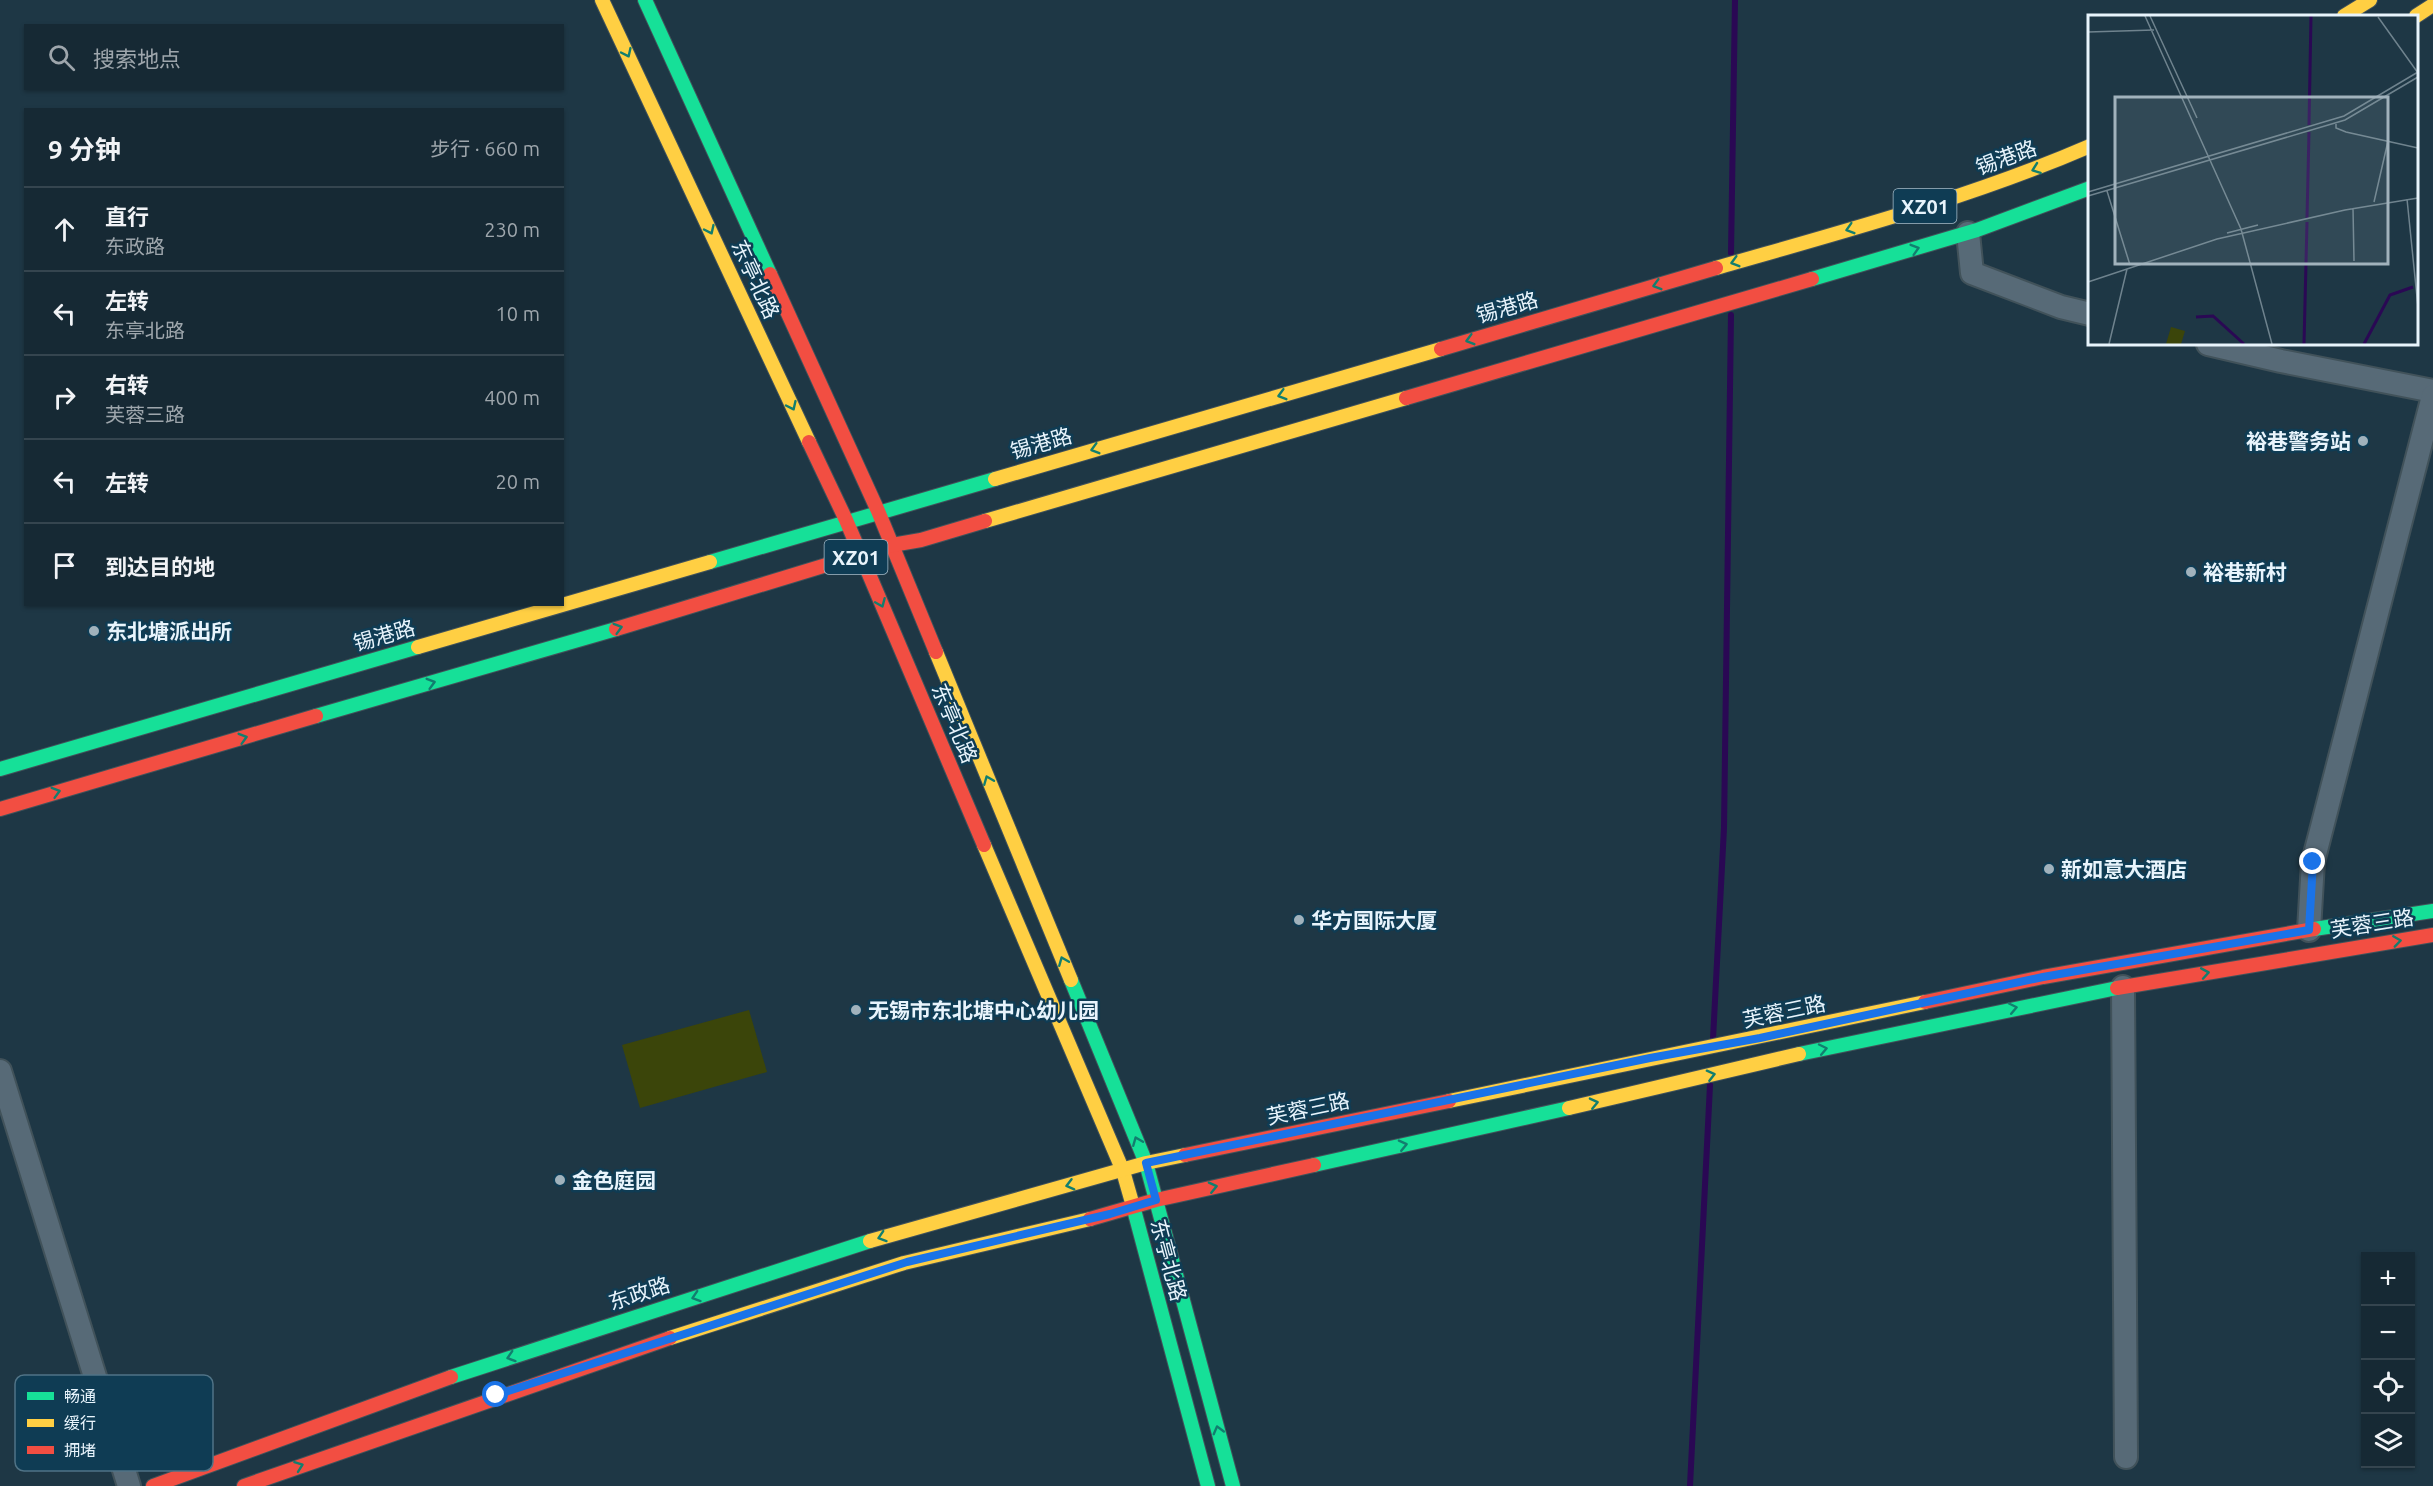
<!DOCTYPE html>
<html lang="zh">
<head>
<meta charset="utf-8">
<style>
	body { margin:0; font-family:Ubuntu,"Noto Sans SC",sans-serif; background:#1f313c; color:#f1f3f6 }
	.controls { position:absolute; right:18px; bottom:18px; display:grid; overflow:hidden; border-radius:0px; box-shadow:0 2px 4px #0004 }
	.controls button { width:54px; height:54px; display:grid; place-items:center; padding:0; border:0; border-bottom:2px solid #35454f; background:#162934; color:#f1f3f6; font:30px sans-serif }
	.stop { position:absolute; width:18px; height:18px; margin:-14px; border:4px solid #1a73e8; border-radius:50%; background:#fff }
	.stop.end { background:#1a73e8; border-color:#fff; box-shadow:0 2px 6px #0008 }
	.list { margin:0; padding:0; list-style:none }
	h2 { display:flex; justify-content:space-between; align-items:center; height:78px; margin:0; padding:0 24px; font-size:26px }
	h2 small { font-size:20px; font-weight:400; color:#9ea6ac }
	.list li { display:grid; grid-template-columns:39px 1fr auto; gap:18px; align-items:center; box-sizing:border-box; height:84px; padding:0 24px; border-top:2px solid #35454f }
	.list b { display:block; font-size:22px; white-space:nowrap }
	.list p { margin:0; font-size:20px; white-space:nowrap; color:#9ea6ac }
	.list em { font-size:20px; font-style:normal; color:#9ea6ac }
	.icon { flex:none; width:33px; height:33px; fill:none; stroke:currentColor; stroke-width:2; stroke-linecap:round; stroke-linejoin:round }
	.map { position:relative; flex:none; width:2433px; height:1486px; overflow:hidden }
	.search { position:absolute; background:#162934; box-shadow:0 2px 4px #0004; left:24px; top:24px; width:540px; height:66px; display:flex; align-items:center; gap:15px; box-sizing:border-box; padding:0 21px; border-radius:0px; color:#9ea6ac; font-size:22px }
	.panel { position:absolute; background:#162934; box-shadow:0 2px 4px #0004; left:24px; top:108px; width:540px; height:498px; border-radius:0px }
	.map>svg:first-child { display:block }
	.green { fill:#3b450a }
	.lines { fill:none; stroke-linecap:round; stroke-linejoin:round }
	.stream { stroke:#2a0854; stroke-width:6 }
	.street-casing { stroke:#41525a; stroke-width:26 }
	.fast-casing { stroke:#41525a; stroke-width:16 }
	.slow-casing { stroke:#41525a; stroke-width:16 }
	.jam-casing { stroke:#41525a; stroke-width:16 }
	.street { stroke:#576a77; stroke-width:22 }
	.fast { stroke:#16e098; stroke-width:14 }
	.slow { stroke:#ffcf43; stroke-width:14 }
	.jam { stroke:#f24e42; stroke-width:14 }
	.oneway { stroke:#127e6f }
	.route { stroke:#1a73e8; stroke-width:8 }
	.poi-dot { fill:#a1b2bc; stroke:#0f3c54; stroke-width:2 }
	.labels { text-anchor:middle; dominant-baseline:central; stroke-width:5; stroke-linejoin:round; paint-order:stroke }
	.shield { fill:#0f3c54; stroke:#a7bdca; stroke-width:1.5 }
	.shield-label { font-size:20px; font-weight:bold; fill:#e8f4fc }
	.street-label { font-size:21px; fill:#e8f4fc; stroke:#0f3c54 }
	.poi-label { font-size:21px; font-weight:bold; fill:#e8f4fc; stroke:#0f3c54; text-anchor:start }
	.inset-river { fill:none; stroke:#2a0854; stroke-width:3 }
	.inset-road { fill:none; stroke:#6f838e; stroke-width:1.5 }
	.view { fill:#a1b2bc; fill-opacity:0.15; stroke:#a1b2bc; stroke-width:3 }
	.inset-edge { fill:none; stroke:#e8f4fc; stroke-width:3 }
	.key { fill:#0f3c54; stroke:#507386; stroke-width:1.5 }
	.key-label { font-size:16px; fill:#e8f4fc }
</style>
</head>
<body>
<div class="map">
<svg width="2433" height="1486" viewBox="0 0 2433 1486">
	<rect width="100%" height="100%" fill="#1e3745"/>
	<path class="green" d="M749,1010L767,1072L640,1108L622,1045Z"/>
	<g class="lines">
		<g class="stream">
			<path d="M1731,253L1735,0"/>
			<path d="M1713,1039L1724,828L1731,315"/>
			<path d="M1690,1486L1710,1085"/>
		</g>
		<g class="street-casing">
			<g id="street">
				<path d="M1968,233L1972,273L2061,307L2090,314"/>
				<path d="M2208,344L2281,361L2433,391"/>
				<path d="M2309,930L2313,862L2433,396"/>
				<path d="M2123,987L2126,1457"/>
				<path d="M0,1071L129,1486"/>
			</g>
		</g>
		<g class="fast-casing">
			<g id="fast">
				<path d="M645,0L770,274"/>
				<path d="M1812,279L1977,230L2090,188"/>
				<path d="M710,562L995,479"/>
				<path d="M316,716L616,629"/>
				<path d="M0,769L418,647"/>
				<path d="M2314,929L2433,911"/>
				<path d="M1071,980L1146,1163L1233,1486"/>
				<path d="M1799,1054L2117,988"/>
				<path d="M1314,1165L1569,1108"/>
				<path d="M1133,1206L1208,1486"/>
				<path d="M451,1377L870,1241"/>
			</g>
		</g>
		<g class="slow-casing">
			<g id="slow">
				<path d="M602,0L809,442"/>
				<path d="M2344,16L2370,0"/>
				<path d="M2416,16L2433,5"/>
				<path d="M1716,268C1841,232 1970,198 2090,146"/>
				<path d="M995,479L1441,349"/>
				<path d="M985,521L1406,398"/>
				<path d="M418,647L710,562"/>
				<path d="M936,652L1071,980"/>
				<path d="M984,845L1123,1171L1133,1206"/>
				<path d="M1449,1101L1925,1002"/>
				<path d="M1569,1108L1799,1054"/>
				<path d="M870,1241L1146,1163L1185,1155"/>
				<path d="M670,1338L904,1263L1090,1219"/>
			</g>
		</g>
		<g class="jam-casing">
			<g id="jam">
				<path d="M770,274L878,511L936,652"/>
				<path d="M1441,349L1716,268"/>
				<path d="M1406,398L1812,279"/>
				<path d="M809,442L846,520L984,845"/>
				<path d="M616,629L892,545L921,540L985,521"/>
				<path d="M0,809L316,716"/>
				<path d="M2117,988L2433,935"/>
				<path d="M1925,1002L2043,977L2314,929"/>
				<path d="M1185,1155L1449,1101"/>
				<path d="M1090,1219L1156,1200L1314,1165"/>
				<path d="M153,1486L451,1377"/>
				<path d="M244,1486L670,1338"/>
			</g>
		</g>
		<use href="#street" class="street"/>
		<use href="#fast" class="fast"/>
		<use href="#slow" class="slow"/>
		<use href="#jam" class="jam"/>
	</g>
	<defs><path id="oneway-chevron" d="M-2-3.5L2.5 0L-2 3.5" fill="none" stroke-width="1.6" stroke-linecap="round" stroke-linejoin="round" transform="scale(1.5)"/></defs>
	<g class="oneway">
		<use href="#oneway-chevron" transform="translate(627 53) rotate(65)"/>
		<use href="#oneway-chevron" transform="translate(2036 169) rotate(160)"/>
		<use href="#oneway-chevron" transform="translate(1850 229) rotate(163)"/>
		<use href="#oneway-chevron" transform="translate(710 230) rotate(65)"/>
		<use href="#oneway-chevron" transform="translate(1915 249) rotate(-17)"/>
		<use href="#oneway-chevron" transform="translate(1735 262) rotate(164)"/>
		<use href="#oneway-chevron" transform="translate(1657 285) rotate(164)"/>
		<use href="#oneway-chevron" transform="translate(1470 340) rotate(164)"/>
		<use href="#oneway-chevron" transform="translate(1282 395) rotate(164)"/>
		<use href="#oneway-chevron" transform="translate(792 406) rotate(65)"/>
		<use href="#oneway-chevron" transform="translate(1095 449) rotate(164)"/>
		<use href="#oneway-chevron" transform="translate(881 603) rotate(67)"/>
		<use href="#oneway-chevron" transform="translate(618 628) rotate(-16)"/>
		<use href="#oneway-chevron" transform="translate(431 683) rotate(-16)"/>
		<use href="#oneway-chevron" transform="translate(243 738) rotate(-16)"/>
		<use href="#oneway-chevron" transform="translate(988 780) rotate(-112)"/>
		<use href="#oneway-chevron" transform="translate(56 792) rotate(-16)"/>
		<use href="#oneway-chevron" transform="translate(2397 941) rotate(-8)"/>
		<use href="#oneway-chevron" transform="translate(1063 961) rotate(-112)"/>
		<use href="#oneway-chevron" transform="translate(2205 973) rotate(-10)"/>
		<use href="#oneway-chevron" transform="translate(2013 1008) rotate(-12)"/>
		<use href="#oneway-chevron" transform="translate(1823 1049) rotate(-12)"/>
		<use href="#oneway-chevron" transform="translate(1711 1075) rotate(-14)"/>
		<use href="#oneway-chevron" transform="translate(1594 1103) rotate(-13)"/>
		<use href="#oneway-chevron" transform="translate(1137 1141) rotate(-112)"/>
		<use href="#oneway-chevron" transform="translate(1403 1145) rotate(-13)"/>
		<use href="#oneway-chevron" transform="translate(1070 1185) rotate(165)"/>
		<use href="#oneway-chevron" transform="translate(1213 1187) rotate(-13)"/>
		<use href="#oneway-chevron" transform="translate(882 1237) rotate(162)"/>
		<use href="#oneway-chevron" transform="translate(696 1297) rotate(162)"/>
		<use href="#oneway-chevron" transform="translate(511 1357) rotate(162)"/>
		<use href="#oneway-chevron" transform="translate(1218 1430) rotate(-105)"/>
		<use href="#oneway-chevron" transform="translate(299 1466) rotate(-20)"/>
	</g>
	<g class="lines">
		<path class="route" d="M496,1395L907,1262L1110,1214L1156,1200L1146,1163L1650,1058L1760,1038L2043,977L2309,930L2313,862"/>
	</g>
	<g class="poi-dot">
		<circle cx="2363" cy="441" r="6"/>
		<circle cx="2191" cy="572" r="6"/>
		<circle cx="94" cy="631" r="6"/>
		<circle cx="2049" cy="869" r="6"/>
		<circle cx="1299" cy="920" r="6"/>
		<circle cx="856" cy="1010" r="6"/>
		<circle cx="560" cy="1180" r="6"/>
	</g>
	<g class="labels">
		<g class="shield">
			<rect x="1893.5" y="189" width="63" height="34" rx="4.5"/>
			<rect x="824.5" y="540" width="63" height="34" rx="4.5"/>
		</g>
		<g class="shield-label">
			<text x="1925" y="206">XZ01</text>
			<text x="856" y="557">XZ01</text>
		</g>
		<g class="street-label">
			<text transform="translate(2006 157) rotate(-20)">锡港路</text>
			<text transform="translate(756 279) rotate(65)">东亭北路</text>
			<text transform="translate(1507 307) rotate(-16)">锡港路</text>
			<text transform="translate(1041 443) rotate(-16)">锡港路</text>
			<text transform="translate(384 635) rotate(-16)">锡港路</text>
			<text transform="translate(955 723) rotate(67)">东亭北路</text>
			<text transform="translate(2372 923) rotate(-9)">芙蓉三路</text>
			<text transform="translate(1784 1011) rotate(-12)">芙蓉三路</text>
			<text transform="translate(1308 1108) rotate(-12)">芙蓉三路</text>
			<text transform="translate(1169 1260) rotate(75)">东亭北路</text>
			<text transform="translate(639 1293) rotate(-18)">东政路</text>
		</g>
		<g class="poi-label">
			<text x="2351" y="441" text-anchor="end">裕巷警务站</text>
			<text x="2203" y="572">裕巷新村</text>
			<text x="106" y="631">东北塘派出所</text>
			<text x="2061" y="869">新如意大酒店</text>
			<text x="1311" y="920">华方国际大厦</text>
			<text x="868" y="1010">无锡市东北塘中心幼儿园</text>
			<text x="572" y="1180">金色庭园</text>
		</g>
	</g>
	<g transform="translate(2088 15)">
		<rect width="330" height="330" fill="#1e3745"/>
		<path d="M83,312L97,316L93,329H78Z" fill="#3b450a"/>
		<path class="inset-river" d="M221,110L223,1M219,203L221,117M108,302L125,301L156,329M216,329L219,207M276,329L302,280L325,272"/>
		<path class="inset-road" d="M57,1L153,214L184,329M62,1L109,103M290,2L330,58M0,17L66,15M248,109V113L258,117L330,133M19,176L42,250M0,177L256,101L330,57M0,181L257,105L330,62M319,184L330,292M286,187L300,126M265,193L266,246M139,218L170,210M0,267L129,224L257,195L330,183M21,329L39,254"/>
		<path class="view" d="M27,82H300V249H27Z"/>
		<rect width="330" height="330" class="inset-edge"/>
	</g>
	<rect x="15" y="1375" width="198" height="96" rx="9" class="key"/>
	<rect x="27" y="1392" width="27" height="8" fill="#16e098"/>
	<rect x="27" y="1419" width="27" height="8" fill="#ffcf43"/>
	<rect x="27" y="1446" width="27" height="8" fill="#f24e42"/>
	<g class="key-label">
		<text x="64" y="1402">畅通</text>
		<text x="64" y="1429">缓行</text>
		<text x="64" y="1456">拥堵</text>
	</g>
</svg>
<div class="controls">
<button>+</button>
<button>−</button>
<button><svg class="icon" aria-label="locate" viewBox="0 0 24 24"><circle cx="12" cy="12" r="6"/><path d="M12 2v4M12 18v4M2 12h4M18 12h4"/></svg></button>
<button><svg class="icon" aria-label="layers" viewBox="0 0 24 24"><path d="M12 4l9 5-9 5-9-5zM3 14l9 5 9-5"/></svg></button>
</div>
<div class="stop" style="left:496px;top:1395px"></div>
<div class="stop end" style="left:2313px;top:862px"></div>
<div class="search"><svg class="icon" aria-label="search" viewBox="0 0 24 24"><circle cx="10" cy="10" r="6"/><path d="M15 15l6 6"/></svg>搜索地点</div>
<section class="panel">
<h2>9 分钟<small>步行 · 660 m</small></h2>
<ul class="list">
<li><svg class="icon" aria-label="ahead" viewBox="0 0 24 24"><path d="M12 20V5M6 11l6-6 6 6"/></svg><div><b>直行</b><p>东政路</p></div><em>230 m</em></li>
<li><svg class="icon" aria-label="left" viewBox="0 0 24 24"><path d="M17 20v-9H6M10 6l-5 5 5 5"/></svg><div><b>左转</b><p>东亭北路</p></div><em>10 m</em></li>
<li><svg class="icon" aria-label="right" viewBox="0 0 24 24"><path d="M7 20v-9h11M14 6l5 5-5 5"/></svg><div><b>右转</b><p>芙蓉三路</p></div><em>400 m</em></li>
<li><svg class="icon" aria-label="left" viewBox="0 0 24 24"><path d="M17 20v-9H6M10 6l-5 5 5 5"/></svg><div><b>左转</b></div><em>20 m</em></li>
<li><svg class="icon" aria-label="arrive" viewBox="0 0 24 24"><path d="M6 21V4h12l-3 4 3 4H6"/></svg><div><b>到达目的地</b></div></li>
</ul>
</section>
</div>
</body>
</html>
